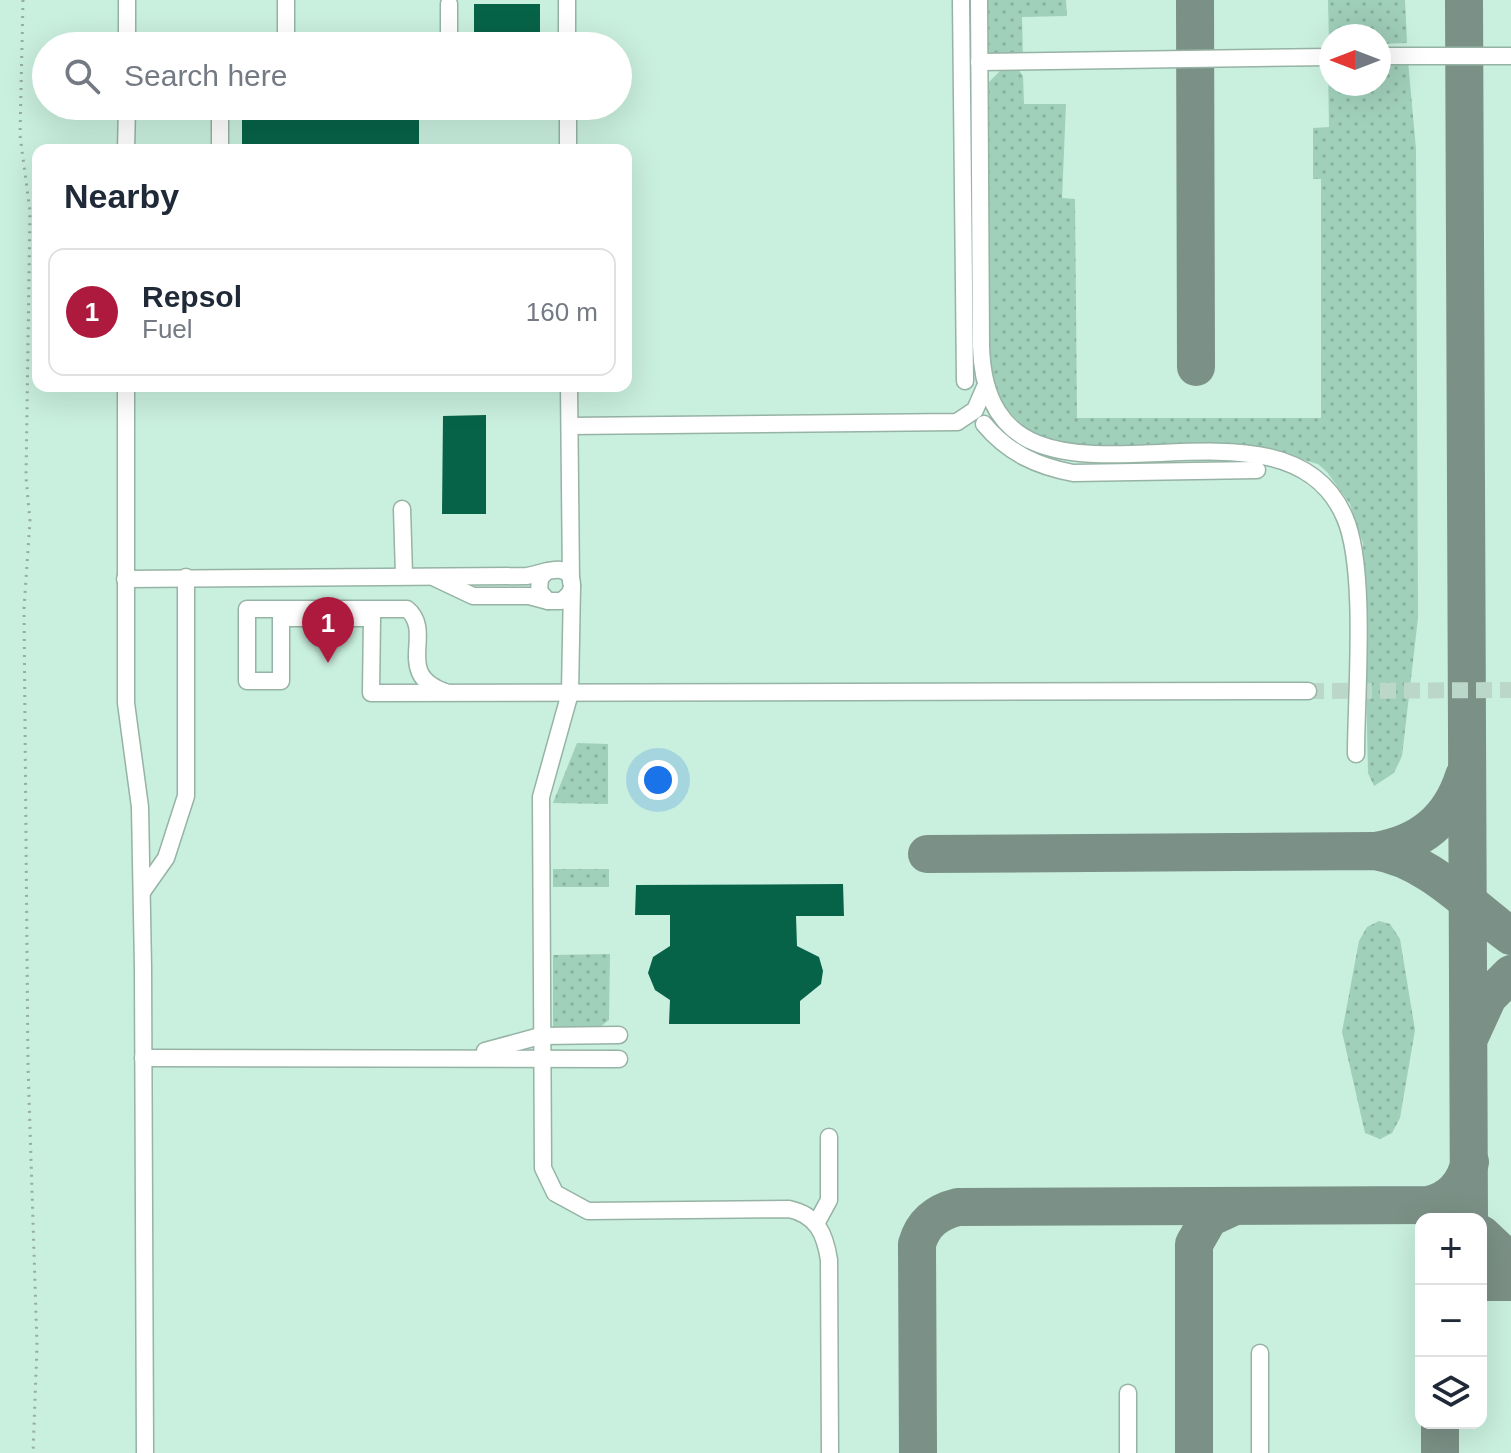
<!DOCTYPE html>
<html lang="en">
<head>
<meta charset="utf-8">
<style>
	body { margin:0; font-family:Helvetica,sans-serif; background:#f2f2f3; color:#1f2937 }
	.controls { position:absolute; right:24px; bottom:24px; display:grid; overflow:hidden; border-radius:16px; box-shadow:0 8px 32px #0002 }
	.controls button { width:72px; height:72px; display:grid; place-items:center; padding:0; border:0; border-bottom:2px solid #e0e1e3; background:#fff; color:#1f2937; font:40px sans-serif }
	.compass { position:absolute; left:1319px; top:24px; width:72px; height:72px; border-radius:50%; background:#fff; box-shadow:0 8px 32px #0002; rotate:270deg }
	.you { position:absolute; left:658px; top:780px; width:28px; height:28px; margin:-20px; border:6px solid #fff; border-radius:50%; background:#1a73e8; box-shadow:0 0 0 12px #1a73e833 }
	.badge { display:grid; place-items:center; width:52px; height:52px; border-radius:50%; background:#ae1a3e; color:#fff; font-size:26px; font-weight:700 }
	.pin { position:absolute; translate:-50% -66px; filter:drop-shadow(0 2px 4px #0008) }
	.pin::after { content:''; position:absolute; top:42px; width:28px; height:24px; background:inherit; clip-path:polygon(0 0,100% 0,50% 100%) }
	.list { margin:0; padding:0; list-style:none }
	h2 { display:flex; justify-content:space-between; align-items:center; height:104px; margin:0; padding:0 32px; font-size:34px }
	h2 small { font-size:26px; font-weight:400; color:#747a83 }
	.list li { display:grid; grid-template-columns:52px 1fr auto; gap:24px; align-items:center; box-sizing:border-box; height:128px; margin:0 16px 16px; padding:0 16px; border:2px solid #e0e1e3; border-radius:16px }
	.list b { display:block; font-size:30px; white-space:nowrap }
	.list p { margin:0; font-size:26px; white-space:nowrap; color:#747a83 }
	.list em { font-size:26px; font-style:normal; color:#747a83 }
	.icon { flex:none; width:44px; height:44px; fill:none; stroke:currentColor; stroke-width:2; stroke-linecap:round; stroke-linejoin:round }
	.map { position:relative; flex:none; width:1511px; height:1453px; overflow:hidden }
	.search { position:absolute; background:#fff; box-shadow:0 8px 32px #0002; left:32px; top:32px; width:600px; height:88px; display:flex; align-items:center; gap:20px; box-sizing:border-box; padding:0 28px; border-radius:44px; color:#747a83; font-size:30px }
	.panel { position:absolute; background:#fff; box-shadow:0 8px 32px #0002; left:32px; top:144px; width:600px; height:248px; border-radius:16px }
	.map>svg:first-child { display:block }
	.built { fill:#c9efde; fill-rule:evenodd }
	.grass { fill:url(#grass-dots) }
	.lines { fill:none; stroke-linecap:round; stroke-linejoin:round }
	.taxiway { stroke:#7b9086; stroke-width:38 }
	.building { fill:#076347 }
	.minor-tunnel { stroke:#bbd7c9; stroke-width:16; stroke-dasharray:16 8; stroke-linecap:butt }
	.minor-casing { stroke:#96b3a5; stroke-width:19 }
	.path { stroke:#96ada2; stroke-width:3; stroke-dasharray:2 6; stroke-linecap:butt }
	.minor { stroke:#fff; stroke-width:16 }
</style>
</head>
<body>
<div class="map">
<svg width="1511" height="1453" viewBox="0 0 1511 1453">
	<defs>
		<pattern id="grass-dots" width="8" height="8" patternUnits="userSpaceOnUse" patternTransform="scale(2)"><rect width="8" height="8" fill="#a0cfba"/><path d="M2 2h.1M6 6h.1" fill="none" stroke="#88b19f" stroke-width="1.8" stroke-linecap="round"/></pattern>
	</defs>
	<rect width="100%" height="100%" fill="#dbfaeb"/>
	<path class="built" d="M0,0H1511V1453H0ZM1331,36H1379V84H1331ZM46,46H618V106H46ZM38,150H626V386H38ZM1421,1219H1481V1423H1421Z"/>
	<g class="grass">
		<path d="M979,0H1066L1067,16L1022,17L1023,61L979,62Z"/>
		<path d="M1328,0H1405L1407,43L1379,44V36H1331L1329,43Z"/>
		<path d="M1379,61H1408L1416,149L1418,618L1402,756L1394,773L1374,786L1368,773L1363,543L1350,504L1327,472L1318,464L1259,447H1086L1033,435L1002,405L989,369L987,84L1000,71L1019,70L1023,76L1024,104H1066L1062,198L1075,199L1077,418H1321V179H1313V128L1329,127L1328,62L1331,84H1379Z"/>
		<path d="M577,743L608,744V804L553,803Z"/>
		<rect x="553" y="869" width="56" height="18"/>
		<path d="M1379,921L1390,924L1400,939L1415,1030L1400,1118L1392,1133L1380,1139L1365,1133L1342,1032L1359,941L1367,927Z"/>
		<path d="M610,954L609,1020L596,1030H553V955Z"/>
	</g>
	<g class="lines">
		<g class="taxiway">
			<path d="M1195,0L1196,367"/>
			<path d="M1464,0L1469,1219"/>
			<path d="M1375,851C1420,844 1450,820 1464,776"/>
			<path d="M927,854L1375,851C1429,860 1468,905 1511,936"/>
			<path d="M1471,1034L1488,997L1511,974"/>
			<path d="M1481,1234L1511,1262"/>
			<path d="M1481,1282H1511"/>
			<path d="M1440,1423V1453"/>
			<path d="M918,1453L917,1244C923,1223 937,1212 958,1207L1428,1205C1451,1200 1464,1185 1470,1162"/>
			<path d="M1194,1453V1244L1209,1218L1235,1206"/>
		</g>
	</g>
	<g class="building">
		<rect x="474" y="4" width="66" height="42"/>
		<path d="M419,106V150H242V108Z"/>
		<path d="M486,415V514H442L443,416Z"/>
		<path d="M843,884L844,916H796L797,946L819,957L823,971L821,984L800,1001V1024H669L670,1000L655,990L648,973L653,957L670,946V915H635L636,885Z"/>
	</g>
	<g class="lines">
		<path class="minor-tunnel" d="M1308,691L1511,690"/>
		<g class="minor-casing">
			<g id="minor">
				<path d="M567,0V46"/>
				<path d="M961,0L965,381"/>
				<path d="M979,0L981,346C987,559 1280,363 1345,518C1367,569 1356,695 1356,754"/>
				<path d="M127,46V0"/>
				<path d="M286,46V0"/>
				<path d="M449,46V4"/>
				<path d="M1379,56H1511"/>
				<path d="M979,62L1331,57"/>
				<path d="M568,106V150"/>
				<path d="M220,107V150"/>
				<path d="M126,150L127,106"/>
				<path d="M126,386V703L140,807L143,968L145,1453"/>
				<path d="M569,386L571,582"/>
				<path d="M984,424C1008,453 1037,466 1073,473L1257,470"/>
				<path d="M570,426L957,422L975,410L985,387"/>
				<path d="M402,509L404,575"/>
				<path d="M435,578L473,596H529L548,601"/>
				<path d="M125,579L526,576C540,575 571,558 572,585C572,593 567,597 561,601H548L539,591L540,578L547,571"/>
				<path d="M572,586L570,693L541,797L543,1168L555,1193L588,1211L789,1209C817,1215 825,1234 829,1260L830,1453"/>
				<path d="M448,693C391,675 436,633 407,609H247V681H281V618H372L371,693L1308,691"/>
				<path d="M142,892L166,858L186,796V577"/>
				<path d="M485,1051L540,1036L619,1035"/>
				<path d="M143,1058L619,1059"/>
				<path d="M816,1224L829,1200V1137"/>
				<path d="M1260,1353V1453"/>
				<path d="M1128,1393V1453"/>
			</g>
		</g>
		<path class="path" d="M23,0L20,135L30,211L26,477L30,521L24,608L28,1066L37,1346L33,1453"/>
		<use href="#minor" class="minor"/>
	</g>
</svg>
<div class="controls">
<button>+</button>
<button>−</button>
<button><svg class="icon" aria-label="layers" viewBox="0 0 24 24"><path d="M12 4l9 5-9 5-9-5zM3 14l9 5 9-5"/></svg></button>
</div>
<svg class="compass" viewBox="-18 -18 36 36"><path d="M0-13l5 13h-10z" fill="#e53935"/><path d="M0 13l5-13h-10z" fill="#747a83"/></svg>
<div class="you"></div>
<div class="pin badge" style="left:328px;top:663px">1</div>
<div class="search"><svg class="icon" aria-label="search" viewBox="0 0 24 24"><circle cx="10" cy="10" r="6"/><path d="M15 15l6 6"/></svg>Search here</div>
<section class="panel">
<h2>Nearby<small></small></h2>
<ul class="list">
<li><span class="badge">1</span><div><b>Repsol</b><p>Fuel</p></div><em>160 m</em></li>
</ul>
</section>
</div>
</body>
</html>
